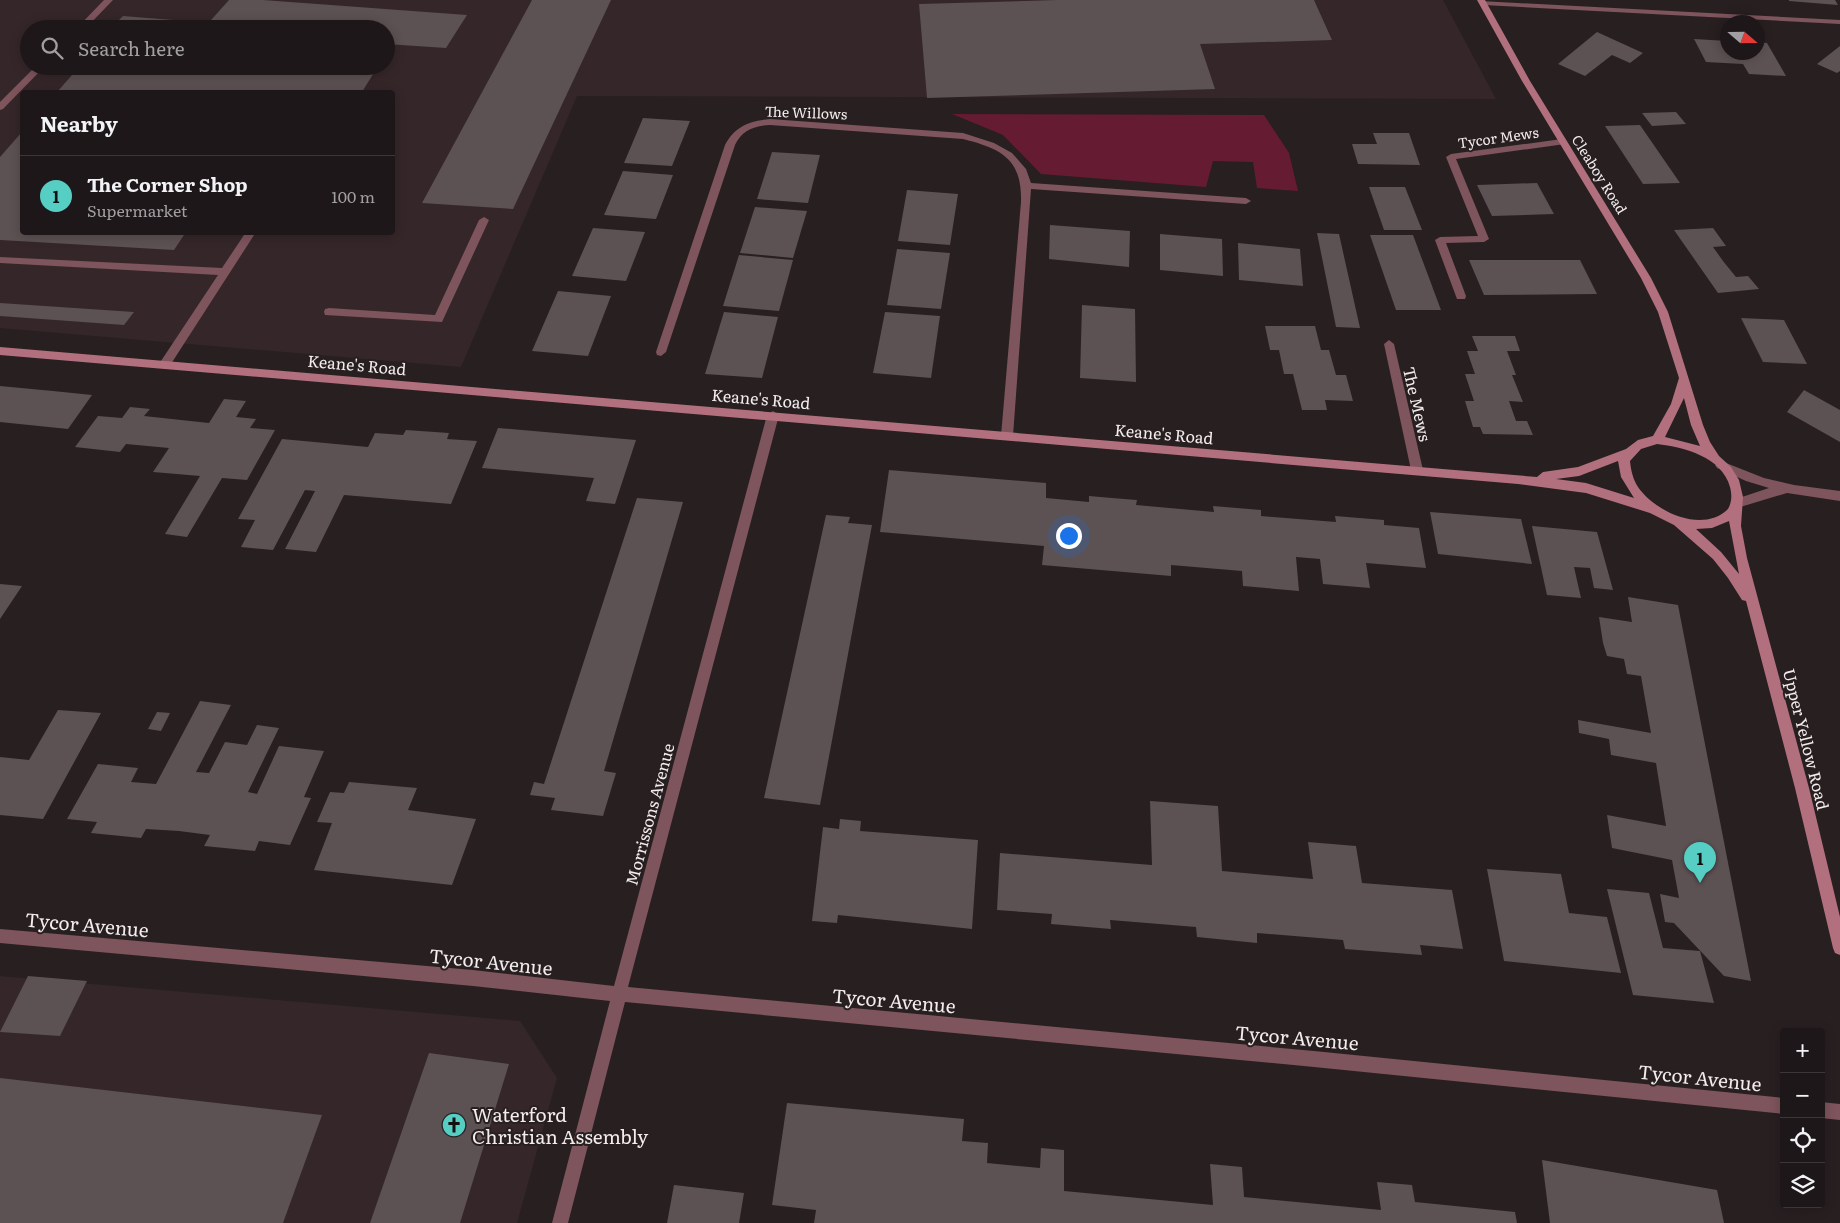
<!DOCTYPE html>
<html lang="en">
<head>
<meta charset="utf-8">
<style>
	body { margin:0; font-family:Literata,serif; background:#262022; color:#f1f3f6 }
	.controls { position:absolute; right:15px; bottom:15px; display:grid; overflow:hidden; border-radius:5px; box-shadow:0 2px 12px #0003 }
	.controls button { width:45px; height:45px; display:grid; place-items:center; padding:0; border:0; border-bottom:1px solid #3c3638; background:#1e1719; color:#f1f3f6; font:25px sans-serif }
	.compass { position:absolute; left:1720px; top:15px; width:45px; height:45px; border-radius:50%; background:#1e1719; box-shadow:0 2px 12px #0003; rotate:110deg }
	.you { position:absolute; left:1068px; top:535px; width:18px; height:18px; margin:-12px; border:4px solid #fff; border-radius:50%; background:#1a73e8; box-shadow:0 0 0 8px #1a73e833 }
	.badge { display:grid; place-items:center; width:32px; height:32px; border-radius:50%; background:#56cec4; color:#111; font-size:16px; font-weight:700 }
	.pin { position:absolute; translate:-50% -41px; filter:drop-shadow(0 1px 2px #0008) }
	.pin::after { content:''; position:absolute; top:26px; width:18px; height:15px; background:inherit; clip-path:polygon(0 0,100% 0,50% 100%) }
	.list { margin:0; padding:0; list-style:none }
	h2 { display:flex; justify-content:space-between; align-items:center; height:65px; margin:0; padding:0 20px; font-size:21px }
	h2 small { font-size:16px; font-weight:400; color:#a19fa2 }
	.list li { display:grid; grid-template-columns:32px 1fr auto; gap:15px; align-items:center; box-sizing:border-box; height:80px; padding:0 20px; border-top:1px solid #3c3638 }
	.list b { display:block; font-size:19px; white-space:nowrap }
	.list p { margin:0; font-size:16px; white-space:nowrap; color:#a19fa2 }
	.list em { font-size:16px; font-style:normal; color:#a19fa2 }
	.icon { flex:none; width:28px; height:28px; fill:none; stroke:currentColor; stroke-width:2; stroke-linecap:round; stroke-linejoin:round }
	.map { position:relative; flex:none; width:1840px; height:1223px; overflow:hidden }
	.search { position:absolute; background:#1e1719; box-shadow:0 2px 12px #0003; left:20px; top:20px; width:375px; height:55px; display:flex; align-items:center; gap:12px; box-sizing:border-box; padding:0 18px; border-radius:28px; color:#a19fa2; font-size:19px }
	.panel { position:absolute; background:#1e1719; box-shadow:0 2px 12px #0003; left:20px; top:90px; width:375px; height:145px; border-radius:5px }
	.map>svg:first-child { display:block }
	.built { fill:#352629; fill-rule:evenodd }
	.green { fill:#651b32 }
	.building { fill:#5c5153 }
	.lines { fill:none; stroke-linecap:round; stroke-linejoin:round }
	.lane { fill:#7e545d; fill-rule:evenodd }
	.street { fill:#7e545d; fill-rule:evenodd }
	.secondary { fill:#b2707e; fill-rule:evenodd }
	.labels { text-anchor:middle; dominant-baseline:central; stroke-width:4; stroke-linejoin:round; paint-order:stroke }
	.far-street-label { font-size:14px; fill:#f2eced; stroke:#281f21 }
	.street-label { font-size:16px; fill:#f2eced; stroke:#281f21 }
	.near-street-label { font-size:19px; fill:#f2eced; stroke:#281f21 }
	.near-poi-label { font-size:19px; fill:#f2eced; stroke:#281f21; text-anchor:start }
</style>
</head>
<body>
<div class="map">
<svg width="1840" height="1223" viewBox="0 0 1840 1223">
	<rect width="100%" height="100%" fill="#281f21"/>
	<g class="built">
		<path d="M0,0H1443L1496,99L577,96L461,367L0,328ZM29,29H386V66H29ZM22,92H392V232H22Z"/>
		<path d="M0,976L520,1021L557,1078L517,1223H0Z"/>
	</g>
	<path class="green" d="M952,114L1264,115L1289,153L1298,191L1257,188L1253,162L1213,161L1206,187L1041,174L1003,135Z"/>
	<g class="building">
		<path d="M229,0H263L467,15L446,48L386,44V29H203Z"/>
		<path d="M532,0H611L513,209L422,203Z"/>
		<path d="M1057,0H1314L1332,40L1200,44L1215,89L927,98L919,4Z"/>
		<path d="M1789,0H1835L1838,5L1789,1Z"/>
		<path d="M123,16L186,21L179,29H110Z"/>
		<path d="M1597,32L1643,53L1630,63L1612,55L1585,76L1558,64Z"/>
		<path d="M1694,39L1728,41V52H1758V42L1767,43L1786,76L1749,74L1743,64L1706,62Z"/>
		<path d="M1840,46V71L1837,73L1817,64Z"/>
		<path d="M80,66H292L375,71L362,92H57Z"/>
		<path d="M1676,112L1686,124L1652,126L1642,113Z"/>
		<path d="M643,118L690,121L672,166L624,163Z"/>
		<path d="M1640,125L1680,183L1643,184L1605,126Z"/>
		<path d="M22,132V232H186L174,250L0,240V157Z"/>
		<path d="M1373,133H1409L1420,165L1358,164L1352,144H1377Z"/>
		<path d="M772,152L820,155L808,203L757,199Z"/>
		<path d="M623,171L673,175L656,219L604,215Z"/>
		<path d="M1537,183L1554,214L1492,216L1477,185Z"/>
		<path d="M1369,187H1405L1422,230H1384Z"/>
		<path d="M907,190L958,194L950,245L898,241Z"/>
		<path d="M755,207L807,211L793,258L740,253Z"/>
		<path d="M1050,225L1130,231L1129,267L1049,259Z"/>
		<path d="M593,228L645,232L626,281L572,276Z"/>
		<path d="M1713,228L1726,246L1713,247L1723,261L1736,277L1748,276L1759,289L1718,293L1674,230Z"/>
		<path d="M1317,233L1339,234L1360,328L1336,327Z"/>
		<path d="M1160,234L1222,239L1223,276L1160,270Z"/>
		<path d="M1370,235H1413L1441,310H1396Z"/>
		<path d="M1238,243L1300,249L1303,286L1239,280Z"/>
		<path d="M897,249L950,253L941,309L887,305Z"/>
		<path d="M739,255L793,260L779,311L723,306Z"/>
		<path d="M1469,260H1580L1597,294L1484,295Z"/>
		<path d="M558,291L611,296L588,356L532,351Z"/>
		<path d="M0,303L134,312L124,325L0,316Z"/>
		<path d="M1082,305L1135,309L1136,382L1080,378Z"/>
		<path d="M724,312L778,317L762,378L705,374Z"/>
		<path d="M885,312L940,316L931,378L873,373Z"/>
		<path d="M1741,318L1784,320L1807,364L1763,362Z"/>
		<path d="M1265,326H1315L1321,350H1329L1336,375H1346L1353,401L1325,400L1327,410H1302L1293,374H1284L1279,350H1270Z"/>
		<path d="M1472,336H1515L1520,351H1507L1516,375H1512L1523,402L1509,401L1516,421H1527L1533,435L1483,434L1480,427H1473L1465,401H1474L1465,374H1475L1467,351H1478Z"/>
		<path d="M0,386L53,391L92,395L68,429L0,422Z"/>
		<path d="M1804,390L1840,410V442L1787,412Z"/>
		<path d="M224,399L246,401L236,417L256,419L250,428L275,430L247,480L222,478L187,537L165,534L200,476L153,472L169,448L126,444L120,452L75,447L98,416L122,418L130,407L150,409L144,416L209,423Z"/>
		<path d="M498,428L636,440L615,504L586,501L594,478L482,468Z"/>
		<path d="M406,430L449,433L447,439L477,441L451,504L344,495L316,552L285,549L315,491L305,490L273,550L241,547L255,520L238,519L282,439L368,447L375,433L403,435Z"/>
		<path d="M889,470L1046,483V498L1089,502V496L1112,498L1137,500L1136,505L1214,512L1213,506L1261,510V516L1336,522L1335,516L1384,520V525L1419,528L1426,568L1366,563L1370,588L1323,584L1320,559L1296,557L1299,591L1243,586L1242,571L1171,565V576L1042,565L1044,546L880,532Z"/>
		<path d="M637,498L683,502L604,771L616,773L603,816L551,810L555,798L530,795L534,782L544,784Z"/>
		<path d="M1430,512L1521,519L1532,564L1438,554Z"/>
		<path d="M826,515L850,517L848,523L872,525L820,805L764,798Z"/>
		<path d="M1532,526L1597,532L1613,590L1594,588L1590,568L1574,567L1581,598L1547,595Z"/>
		<path d="M0,584L22,586L0,619Z"/>
		<path d="M1628,597L1678,605L1751,981L1724,976L1674,923L1665,922L1660,894L1679,898L1672,860L1612,848L1607,815L1666,826L1656,763L1611,755L1609,739L1579,733L1578,720L1651,733L1641,676L1627,674L1624,659L1607,656L1603,643L1599,617L1632,622Z"/>
		<path d="M200,701L231,705L196,772L209,773L225,742L247,745L257,725L279,728L248,792L257,794L279,746L324,751L304,797L311,798L290,845L259,841L255,851L204,846L210,835L179,831L146,829L141,838L91,833L97,822L67,819L98,764L138,768L131,782L156,784Z"/>
		<path d="M58,710L101,713L43,819L0,815V757L29,760Z"/>
		<path d="M157,712L170,713L161,731L148,729Z"/>
		<path d="M349,782L417,788L408,810L476,819L452,885L314,870L332,823L317,822L330,792L344,793Z"/>
		<path d="M1150,801L1218,806L1222,871L1313,879L1308,842L1356,846L1362,883L1452,890L1463,949L1420,945L1422,955L1345,949L1343,940L1257,933V943L1197,937L1196,927L1110,920L1111,929L1051,924L1052,914L997,910L1000,853L1152,865Z"/>
		<path d="M840,819L861,821L860,831L978,840L972,929L838,915L837,923L812,921L823,827L839,829Z"/>
		<path d="M1487,869L1561,874L1569,913L1607,917L1621,973L1504,961Z"/>
		<path d="M1607,889L1649,893L1663,948L1700,951L1714,1003L1633,995Z"/>
		<path d="M28,976L87,981L60,1036L0,1032Z"/>
		<path d="M429,1053L509,1064L460,1223H370Z"/>
		<path d="M0,1078L322,1115L283,1223H0Z"/>
		<path d="M787,1103L964,1119L962,1141L988,1143L987,1163L1040,1168L1041,1148L1064,1150V1191L1213,1205L1210,1164L1242,1167L1244,1197L1381,1210L1377,1182L1412,1185L1415,1202L1515,1212L1517,1223H814L816,1210L772,1205Z"/>
		<path d="M1542,1160L1717,1190L1724,1223H1550Z"/>
		<path d="M674,1185L744,1193L739,1223H667Z"/>
	</g>
	<g class="lines">
		<g class="lane">
			<path d="M104,0H113L85,29H76Z"/>
			<path d="M36,66H45L3,109L0,110V102Z"/>
			<path d="M484,217L489,220L442,322L325,315L324,312L325,309L329,308L435,315L479,220Z"/>
			<path d="M246,232H256L169,367L165,368L160,364L161,361L218,275L0,263V257L222,268Z"/>
		</g>
		<g class="street">
			<path d="M1480,1L1840,20V24L1483,5L1479,3Z"/>
			<path d="M770,119L963,133L994,143L1012,153L1026,169L1031,183L1246,198L1251,201L1246,204L1031,189L1013,436L1007,440L1001,436L1021,202C1022,159 1002,149 963,139L770,125C754,126 742,130 735,145L666,352L661,356L657,355L656,352L725,145C735,126 750,121 770,119Z"/>
			<path d="M1562,139L1567,142L1565,144L1456,159L1489,239L1484,242L1446,243L1466,296L1465,299H1457L1435,240L1440,237L1478,236L1446,157L1451,154Z"/>
			<path d="M1389,340L1394,344L1423,470L1417,475L1411,470L1384,344Z"/>
			<path d="M773,411L779,415L628,987L1314,1051L1784,1098V1114L1314,1067L625,1002L568,1223H552L610,1001L473,986L0,943V929L473,970L614,986L767,415Z"/>
			<path d="M1721,461L1764,478L1794,485L1840,491V501L1787,493L1737,508L1733,506L1731,503L1733,500L1769,488L1746,481L1717,468L1715,465Z"/>
			<path d="M1821,1102L1840,1104V1120L1821,1118Z"/>
		</g>
		<path class="secondary" d="M1477,0H1485L1530,81L1651,278L1668,312L1703,425L1710,442L1719,456L1731,467L1739,480L1743,497L1741,526L1747,558L1809,788L1840,917V955L1835,953L1833,948L1795,788L1746,601L1742,600L1728,578L1713,559L1674,525L1650,513L1586,493L1518,484L0,355V347L1537,477L1543,472L1578,467L1626,449L1638,440L1653,436L1671,404L1679,378L1658,312L1641,278L1522,81ZM1684,398L1691,425L1700,446L1665,437ZM1657,444C1684,447 1722,457 1730,487C1732,495 1732,502 1728,509C1703,534 1655,512 1638,487C1633,479 1631,471 1630,461L1641,449ZM1618,461L1621,477L1634,498L1586,483L1556,479L1579,476ZM1729,521L1739,574L1721,552L1696,529L1712,528Z"/>
	</g>
	<defs>
		<g id="church-disc" transform="scale(1.25)"><circle r="9.5" fill="#56cec4" stroke="#281f21"/><path d="M-1.2-6h2.4v3.5h3.3v2.4h-3.3V6h-2.4V-.1h-3.3v-2.4h3.3Z" fill="#111"/></g>
	</defs>
	<g fill-rule="evenodd">
		<use href="#church-disc" x="454" y="1125"/>
	</g>
	<g class="labels">
		<g class="far-street-label">
			<text transform="translate(806 112) rotate(2)">The Willows</text>
			<text transform="translate(1498 137) rotate(-8)">Tycor Mews</text>
			<text transform="translate(1600 174) rotate(58)">Cleaboy Road</text>
		</g>
		<g class="street-label">
			<text transform="translate(357 364) rotate(5)">Keane's Road</text>
			<text transform="translate(761 398) rotate(5)">Keane's Road</text>
			<text transform="translate(1418 404) rotate(77)">The Mews</text>
			<text transform="translate(1164 433) rotate(5)">Keane's Road</text>
			<text transform="translate(1807 739) rotate(76)">Upper Yellow Road</text>
			<text transform="translate(649 814) rotate(-75)">Morrissons Avenue</text>
		</g>
		<g class="near-street-label">
			<text transform="translate(87 924) rotate(5)">Tycor Avenue</text>
			<text transform="translate(491 961) rotate(6)">Tycor Avenue</text>
			<text transform="translate(894 1000) rotate(5)">Tycor Avenue</text>
			<text transform="translate(1297 1037) rotate(5)">Tycor Avenue</text>
			<text transform="translate(1700 1077) rotate(6)">Tycor Avenue</text>
		</g>
		<g class="near-poi-label">
			<text x="472" y="1114">Waterford<tspan x="472" dy="22">Christian Assembly</tspan></text>
		</g>
	</g>
</svg>
<div class="controls">
<button>+</button>
<button>−</button>
<button><svg class="icon" aria-label="locate" viewBox="0 0 24 24"><circle cx="12" cy="12" r="6"/><path d="M12 2v4M12 18v4M2 12h4M18 12h4"/></svg></button>
<button><svg class="icon" aria-label="layers" viewBox="0 0 24 24"><path d="M12 4l9 5-9 5-9-5zM3 14l9 5 9-5"/></svg></button>
</div>
<svg class="compass" viewBox="-18 -18 36 36"><path d="M0-13l5 13h-10z" fill="#e53935"/><path d="M0 13l5-13h-10z" fill="#a19fa2"/></svg>
<div class="you"></div>
<div class="pin badge" style="left:1700px;top:883px">1</div>
<div class="search"><svg class="icon" aria-label="search" viewBox="0 0 24 24"><circle cx="10" cy="10" r="6"/><path d="M15 15l6 6"/></svg>Search here</div>
<section class="panel">
<h2>Nearby<small></small></h2>
<ul class="list">
<li><span class="badge">1</span><div><b>The Corner Shop</b><p>Supermarket</p></div><em>100 m</em></li>
</ul>
</section>
</div>
</body>
</html>
